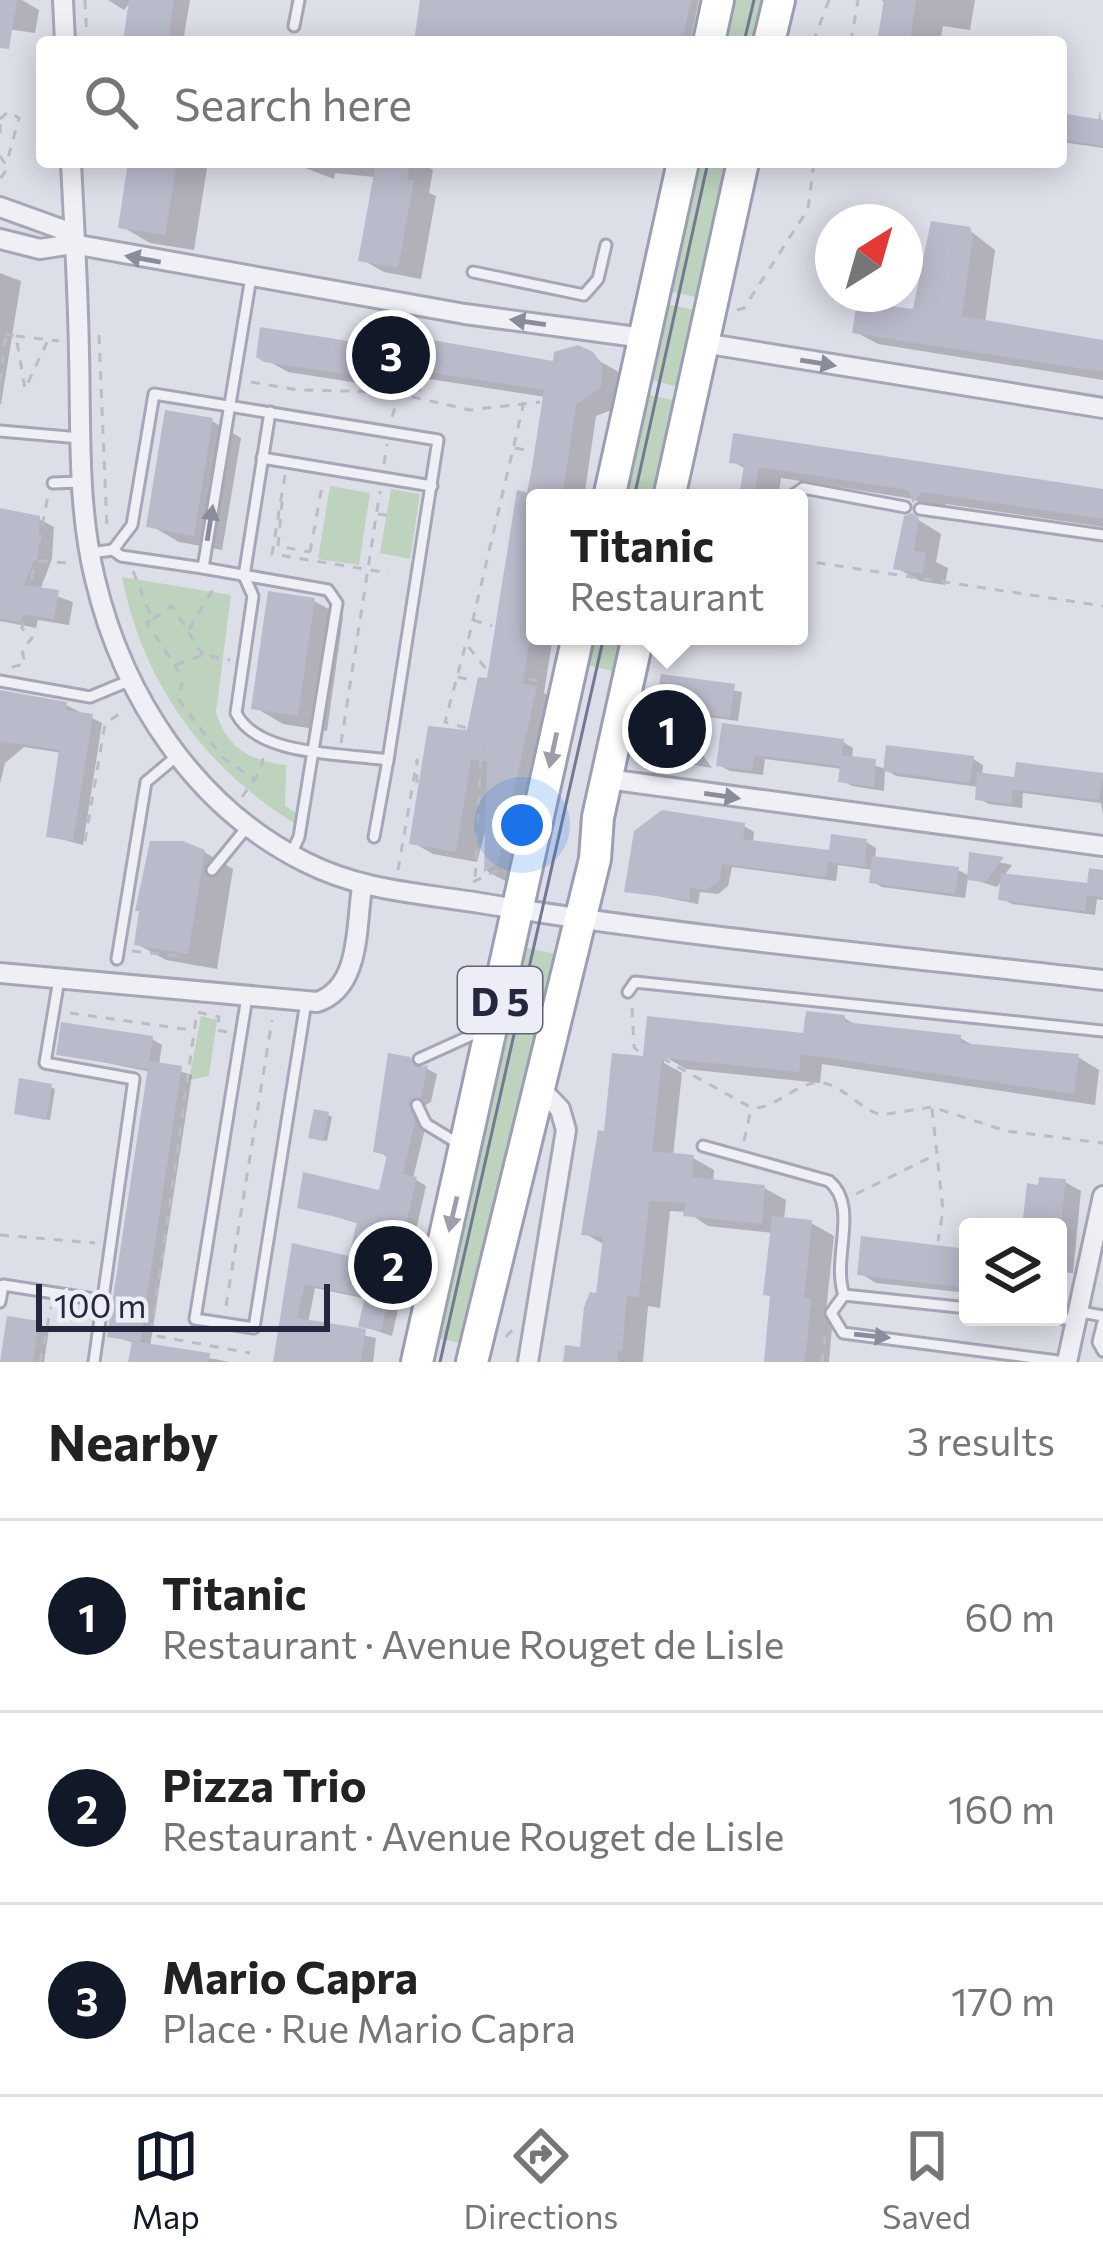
<!DOCTYPE html>
<html lang="en">
<head>
<meta charset="utf-8">
<style>
	body { margin:0; font-family:Commissioner,sans-serif; background:#f6f6f6; color:#222 }
	.controls { position:absolute; right:36px; bottom:36px; display:grid; overflow:hidden; border-radius:12px; box-shadow:0 6px 30px #0003 }
	.controls button { width:108px; height:108px; display:grid; place-items:center; padding:0; border:0; border-bottom:3px solid #e0e0e0; background:#fff; color:#222; font:60px sans-serif }
	.compass { position:absolute; left:815px; top:204px; width:108px; height:108px; border-radius:50%; background:#fff; box-shadow:0 6px 30px #0003; rotate:37deg }
	.scale { position:absolute; left:36px; bottom:30px; width:294px; box-sizing:border-box; padding-left:12px; border:6px solid #252740; border-top:0; font-size:33px; line-height:42px; white-space:nowrap; color:#252740; -webkit-text-stroke:9px #ecedf6; paint-order:stroke }
	.you { position:absolute; left:522px; top:825px; width:42px; height:42px; margin:-30px; border:9px solid #fff; border-radius:50%; background:#1a73e8; box-shadow:0 0 0 18px #1a73e833 }
	.badge { display:grid; place-items:center; width:78px; height:78px; border-radius:50%; background:#111827; color:#fff; font-size:39px; font-weight:700 }
	.pin { position:absolute; translate:-50% -50%; border:6px solid #fff; box-shadow:0 3px 12px #0006 }
	.popup { position:absolute; left:526px; top:489px; width:282px; height:156px; box-sizing:border-box; display:grid; place-content:center; border-radius:12px; background:#fff; filter:drop-shadow(0 3px 9px #0005); font-size:39px; white-space:nowrap; color:#767676 }
	.popup b { font-size:45px; color:#222 }
	.popup::after { content:''; position:absolute; left:50%; top:100%; margin-left:-24px; border:24px solid transparent; border-top-color:#fff }
	.list { margin:0; padding:0; list-style:none }
	h2 { display:flex; justify-content:space-between; align-items:center; height:156px; margin:0; padding:0 48px; font-size:51px }
	h2 small { font-size:39px; font-weight:400; color:#767676 }
	.list li { display:grid; grid-template-columns:78px 1fr auto; gap:36px; align-items:center; box-sizing:border-box; height:192px; padding:0 48px; border-top:3px solid #e0e0e0 }
	.list b { display:block; font-size:45px; white-space:nowrap }
	.list p { margin:0; font-size:39px; white-space:nowrap; color:#767676 }
	.list em { font-size:39px; font-style:normal; color:#767676 }
	.icon { flex:none; width:66px; height:66px; fill:none; stroke:currentColor; stroke-width:2; stroke-linecap:round; stroke-linejoin:round }
	.map { position:relative; flex:none; width:1103px; height:1362px; overflow:hidden }
	.search { position:absolute; background:#fff; box-shadow:0 6px 30px #0003; left:36px; right:36px; top:36px; height:132px; display:flex; align-items:center; gap:30px; box-sizing:border-box; padding:0 42px; border-radius:12px; color:#767676; font-size:45px }
	.sheet { height:732px; background:#fff }
	nav { display:flex; justify-content:space-around; align-items:center; box-sizing:border-box; height:168px; border-top:3px solid #e0e0e0; background:#fff; font-size:33px; color:#767676 }
	nav a { display:grid; justify-items:center; gap:6px }
	nav .on { color:#111827 }
	.map>svg:first-child { display:block }
	.green { fill:#bdd3bd }
	.shadow { fill:#0003 }
	.building { fill:#b9bbcb }
	.lines { fill:none; stroke-linecap:round; stroke-linejoin:round }
	.lane-casing { stroke:#a5a7b6; stroke-width:15 }
	.street-casing { stroke:#a5a7b6; stroke-width:24 }
	.primary-casing { stroke:#9b9eb5; stroke-width:36 }
	.path { stroke:#babcc7; stroke-width:3; stroke-dasharray:9 9; stroke-linecap:butt }
	.lane { stroke:#eff0f6; stroke-width:9 }
	.street { stroke:#eff0f6; stroke-width:18 }
	.primary { stroke:#fff; stroke-width:30 }
	.tram { stroke:#757893; stroke-width:3 }
	.oneway { fill:#8a8c9b }
	.oneway2 { fill:#9d9ea9 }
	.labels { text-anchor:middle; dominant-baseline:central; stroke-width:12; stroke-linejoin:round; paint-order:stroke }
	.shield { fill:#ecedf6; stroke:#616277; stroke-width:3 }
	.shield-label { font-size:39px; font-weight:bold; fill:#252740 }
</style>
</head>
<body>
<div class="map">
<svg width="1103" height="1362" viewBox="0 0 1103 1362">
	<rect width="100%" height="100%" fill="#dcdee8"/>
	<g class="green">
		<path d="M729,0H770L760,42H719Z"/>
		<path d="M693,162H734L704,299L665,290Z"/>
		<path d="M662,303L700,311L682,388L645,378Z"/>
		<path d="M642,393L681,402L659,498H619Z"/>
		<path d="M330,486L370,493L359,565L318,559Z"/>
		<path d="M391,489L420,494L410,559L380,553Z"/>
		<path d="M122,577L231,595L216,712C227,748 250,761 286,765L285,806L296,813L294,823C203,766 143,683 122,577Z"/>
		<path d="M590,636H628L620,673L584,664Z"/>
		<path d="M522,947L557,954L468,1345L434,1337Z"/>
		<path d="M201,1016L217,1020L209,1076L189,1080Z"/>
	</g>
	<g class="shadow">
		<path d="M0,0H22L39,10L35,33L0,28Z"/>
		<path d="M108,0H132L124,10Z"/>
		<path d="M132,0H190L183,42H128Z"/>
		<path d="M424,0H699L690,42H417Z"/>
		<path d="M882,0H975L970,30L943,26L940,42H879L886,6Z"/>
		<path d="M1100,111L1103,148L1061,142V117L1098,123Z"/>
		<path d="M131,162H208L194,250L150,243L121,226Z"/>
		<path d="M289,162H420L433,170L429,193L436,196L421,279L384,272L361,259L374,177L335,173L334,179Z"/>
		<path d="M969,230L995,250L985,323L1103,342V380L878,344L856,332L916,312Z"/>
		<path d="M0,273L21,281L1,404H0Z"/>
		<path d="M578,349L617,371L624,387L614,409L596,416L584,498H535V636H553L544,693L557,701L519,875L507,882L487,871L489,817L477,862L433,854L412,842L490,682L546,397L423,378L421,391L415,392L288,372L259,356L408,353L555,364Z"/>
		<path d="M212,421L241,438L222,550L179,542L150,525Z"/>
		<path d="M732,461L1103,492V527L946,504L938,514L914,499L781,478L778,498H741L746,469Z"/>
		<path d="M0,512L39,519L54,527L52,559L40,590L73,602L69,625L38,620L36,628L0,621Z"/>
		<path d="M912,516L941,534L936,562L948,568L945,585L920,581L897,568Z"/>
		<path d="M314,601L343,617L327,731L283,724L254,707Z"/>
		<path d="M663,678L742,692L738,721L671,712L712,768L674,761L654,734Z"/>
		<path d="M0,692L66,705L102,723L83,845L49,836L62,753L24,747L5,763L0,784Z"/>
		<path d="M724,727L843,742L853,748L852,759L886,769L973,759L983,765L982,776L1016,780L1018,765L1103,777V815L1101,803L1023,793L1022,808L989,804L978,798L979,787L896,776L885,769L884,791L852,786L841,780L843,769L765,759L763,775L730,771L719,765Z"/>
		<path d="M744,826L754,832L753,843L831,853L866,842L876,848L875,859L958,870L970,876L971,856L1012,865L1004,876L1090,887L1103,873V900L1097,899L1095,915L1012,904L1001,898L1004,877L997,887L968,878L965,898L882,887L872,881L873,870L838,865L836,881L732,867L728,886L718,894L700,892L698,904L627,890Z"/>
		<path d="M204,852L233,869L217,969L166,960L137,944Z"/>
		<path d="M808,1014L844,1018L860,1027L960,1038L976,1047L1078,1057L1099,1070L1095,1105L822,1064L820,1083L686,1069L664,1056V1063L682,1073L673,1156L693,1158L714,1170L713,1183L764,1188L786,1200L784,1220L811,1223L834,1236L826,1311L833,1315L829,1362H767L773,1233L708,1226L687,1212L670,1211L660,1308L648,1306L643,1362H566L567,1349L582,1350L587,1308L592,1296L599,1297L605,1245L584,1233L601,1134H607L615,1056L645,1059L650,1020L806,1036Z"/>
		<path d="M152,1039L162,1045L159,1065L192,1075L150,1347L230,1362H131L134,1343L110,1335L151,1072L59,1053Z"/>
		<path d="M409,1060L437,1074L431,1102L418,1109L425,1129L413,1178L426,1186L392,1336L362,1326L367,1299L315,1288L308,1323L376,1338L373,1362H276L294,1247L352,1260L360,1224L300,1206L381,1193L389,1158L376,1150Z"/>
		<path d="M51,1087L55,1089L50,1120L21,1115Z"/>
		<path d="M328,1115L332,1117L327,1141L316,1139Z"/>
		<path d="M1065,1182L1081,1191L1073,1273L1058,1272V1227H1025Z"/>
		<path d="M968,1252V1293L876,1283L860,1273Z"/>
		<path d="M38,1323L49,1329L44,1362H2Z"/>
	</g>
	<g class="building">
		<path d="M0,0H17L9,49L0,48Z"/>
		<path d="M129,0H174L168,42H123Z"/>
		<path d="M420,0H691L682,42H414Z"/>
		<path d="M884,0H916L910,42H877Z"/>
		<path d="M1061,113L1103,120V146L1061,139Z"/>
		<path d="M128,162H177L165,235L118,228Z"/>
		<path d="M376,162H410L407,180H414L398,268L358,261Z"/>
		<path d="M931,221L970,227L973,236L962,316L1103,340V372L852,333L857,302L913,309Z"/>
		<path d="M260,327L405,350L408,336L553,361L554,352L578,345L593,352L602,364L601,387L576,405L562,498H535V602L523,684L537,686L498,863L484,872L487,761L471,760L456,852L409,844L428,726L467,730L478,677L487,678L517,490L528,493L544,390L402,368L401,380L392,381L264,362L256,357Z"/>
		<path d="M165,410L213,418L194,536L146,527Z"/>
		<path d="M733,433L1103,489V519L922,492L913,503L908,490L759,467L754,498H739L744,465L729,463Z"/>
		<path d="M0,508L40,516L38,550L24,585L59,590L54,619L23,614L21,622L0,619Z"/>
		<path d="M912,513L919,518L914,551L926,552L923,574L893,569L904,516Z"/>
		<path d="M268,591L315,598L298,716L251,709Z"/>
		<path d="M661,674L735,684L730,718L666,710L708,765L671,763L650,735Z"/>
		<path d="M0,690L67,702L66,710L93,714L73,841L46,837L59,750L0,741Z"/>
		<path d="M722,723L844,739L842,755L876,759L874,787L838,782L840,766L754,755L752,771L716,766Z"/>
		<path d="M886,745L974,756L970,783L883,771Z"/>
		<path d="M1016,762L1103,773L1099,800L1013,789L1011,804L975,800L977,772L1014,777Z"/>
		<path d="M662,810L745,823L743,839L829,850L831,834L867,839L865,867L828,862L826,877L722,864L719,881L706,890L690,888L689,900L624,892L634,831Z"/>
		<path d="M150,841H183L205,850L188,954L134,945L139,911H135Z"/>
		<path d="M969,852L1004,857L985,882L967,880Z"/>
		<path d="M872,856L959,867L955,894L869,883Z"/>
		<path d="M1089,868L1103,870V898L1087,895L1085,911L998,900L1001,873L1087,883Z"/>
		<path d="M806,1011L845,1015V1022L961,1035V1043L1079,1054L1074,1094L801,1054L799,1072L662,1058L652,1151L694,1155L692,1177L765,1185L762,1224L683,1216L685,1203L649,1201L639,1297L627,1296L622,1351L604,1349L618,1351V1362H563L565,1345L580,1347L584,1307L590,1292L596,1293L603,1237L581,1235L598,1130L604,1131L612,1053L643,1056L647,1016L803,1033Z"/>
		<path d="M61,1022L153,1036L148,1069L56,1055Z"/>
		<path d="M388,1053L410,1057L417,1068L428,1065L421,1097L408,1103L415,1121L403,1174L417,1177L381,1331L358,1327L365,1297L305,1284L297,1318L366,1329L361,1362H273L292,1243L349,1256L357,1222L297,1208L303,1172L379,1190L387,1155L373,1152Z"/>
		<path d="M149,1061L182,1066L140,1342L107,1337Z"/>
		<path d="M19,1078L52,1084L46,1120L14,1114Z"/>
		<path d="M314,1109L329,1112L323,1141L308,1138Z"/>
		<path d="M1039,1177L1066,1179L1061,1227H1022L1027,1183L1038,1185Z"/>
		<path d="M772,1216L812,1220L804,1298L811,1299L805,1362H764L770,1296L763,1295Z"/>
		<path d="M861,1236L968,1249V1288L857,1275Z"/>
		<path d="M7,1316L39,1321L33,1362H0Z"/>
		<path d="M132,1341L210,1353L209,1362H128Z"/>
	</g>
	<g class="lines">
		<g class="lane-casing">
			<g id="lane">
				<path d="M294,26L299,0"/>
				<path d="M473,272L584,295L598,279L606,245"/>
				<path d="M270,412L244,576L253,596L236,713C258,757 344,753 388,760L374,837"/>
				<path d="M0,431L80,438"/>
				<path d="M262,458L432,486"/>
				<path d="M53,483L81,482"/>
				<path d="M789,498L803,488L905,507"/>
				<path d="M920,509L1103,535"/>
				<path d="M113,550L132,525L154,394L438,440L388,760"/>
				<path d="M90,553L113,550L121,556L203,568L251,277"/>
				<path d="M203,568L328,590L337,603L299,837L292,852"/>
				<path d="M0,681L90,697L131,680"/>
				<path d="M212,870L248,826"/>
				<path d="M117,959L146,782L177,756"/>
				<path d="M59,979L45,1063L134,1079L94,1362"/>
				<path d="M628,992L635,982L1103,1031"/>
				<path d="M247,997L195,1319L254,1328L306,1002"/>
				<path d="M419,1059L483,1030"/>
				<path d="M417,1105L426,1124L459,1144"/>
				<path d="M703,1146L829,1181C860,1207 831,1258 844,1295"/>
				<path d="M0,1302L3,1285L100,1300"/>
				<path d="M968,1308L844,1295L831,1313L843,1333L1066,1362"/>
				<path d="M1076,1311L1103,1316"/>
				<path d="M1049,1317L1074,1320"/>
				<path d="M1103,1322L1098,1342L1103,1351"/>
			</g>
		</g>
		<g class="street-casing">
			<g id="street">
				<path d="M63,0L65,42"/>
				<path d="M71,162C74,225 78,289 79,353C81,428 77,505 95,579C123,697 195,807 305,862C362,891 419,893 480,903C686,937 895,956 1103,980"/>
				<path d="M0,207L61,229L73,244L40,249L0,239"/>
				<path d="M73,244L465,314L644,338"/>
				<path d="M703,343L1103,408"/>
				<path d="M607,779L1103,846"/>
				<path d="M0,973L317,1002C361,988 356,925 362,887"/>
				<path d="M528,1362L566,1130L560,1109L537,1085"/>
				<path d="M1067,1362L1103,1196"/>
			</g>
		</g>
		<g class="primary-casing">
			<g id="primary">
				<path d="M709,42L718,0"/>
				<path d="M769,42L779,0"/>
				<path d="M609,498L683,162"/>
				<path d="M669,498L743,162"/>
				<path d="M417,1362L578,636"/>
				<path d="M472,1362L595,859L598,817L638,636"/>
			</g>
		</g>
		<g class="path">
			<path d="M85,0L87,42"/>
			<path d="M602,42L605,32"/>
			<path d="M609,42L611,33"/>
			<path d="M813,42L829,0"/>
			<path d="M851,42L858,0"/>
			<path d="M0,119L8,112L19,118L7,162"/>
			<path d="M0,124V141"/>
			<path d="M0,156L8,168L0,179"/>
			<path d="M737,310L744,308L808,209L814,162"/>
			<path d="M5,334L16,336L25,389L47,342"/>
			<path d="M99,335L107,529"/>
			<path d="M16,336L59,341"/>
			<path d="M0,382L6,336"/>
			<path d="M251,382L299,390L390,392L470,410L540,402"/>
			<path d="M524,402L467,645L486,669L543,682"/>
			<path d="M392,417L406,373"/>
			<path d="M515,448L530,451"/>
			<path d="M384,464L387,444"/>
			<path d="M285,475L272,554L389,573"/>
			<path d="M282,501L278,546L310,552"/>
			<path d="M378,514L392,516"/>
			<path d="M310,552L323,481"/>
			<path d="M799,560L1103,606"/>
			<path d="M39,561L69,563"/>
			<path d="M133,571L152,619L147,623L177,669L182,683L179,700L222,757L255,780"/>
			<path d="M153,619L172,606L203,655"/>
			<path d="M473,620L492,626"/>
			<path d="M189,629L215,586"/>
			<path d="M465,647L445,722L482,732L475,880"/>
			<path d="M176,665L203,655L230,660"/>
			<path d="M12,667L25,664L22,650L32,638L22,628L48,496"/>
			<path d="M458,677L475,681"/>
			<path d="M341,743L380,491"/>
			<path d="M242,797L261,770L264,753"/>
			<path d="M85,841L105,724L126,709"/>
			<path d="M398,870L417,760V791"/>
			<path d="M473,882L502,868"/>
			<path d="M132,951L186,957"/>
			<path d="M632,1008L634,1047L643,1056"/>
			<path d="M70,1013L191,1030"/>
			<path d="M227,1032L217,1030L219,1017L197,1012L151,1335L250,1353"/>
			<path d="M662,1058L752,1108C778,1109 796,1080 823,1083C843,1086 860,1109 881,1115L932,1107L1006,1131L1103,1143"/>
			<path d="M932,1109L943,1210L938,1241"/>
			<path d="M744,1141L751,1109"/>
			<path d="M856,1194L933,1156"/>
			<path d="M0,1235L95,1243"/>
			<path d="M226,1306L272,1020"/>
			<path d="M506,1337L515,1327"/>
			<path d="M40,1362L51,1307"/>
			<path d="M822,1362L825,1336"/>
		</g>
		<use href="#lane" class="lane"/>
		<use href="#street" class="street"/>
		<use href="#primary" class="primary"/>
		<g class="tram">
			<path d="M744,42L754,0"/>
			<path d="M634,498L708,162"/>
			<path d="M440,1362L604,636"/>
		</g>
	</g>
	<defs><path id="oneway-solid" d="M-6-.8H1V-3.2L6.5 0L1 3.2V.8H-6Z" transform="scale(3)"/></defs>
	<g class="oneway">
		<use href="#oneway-solid" transform="translate(143 259) rotate(-170)"/>
		<use href="#oneway-solid" transform="translate(528 322) rotate(-172)"/>
		<use href="#oneway-solid" transform="translate(818 363) rotate(9)"/>
		<use href="#oneway-solid" transform="translate(210 523) rotate(-81)"/>
		<use href="#oneway-solid" transform="translate(722 796) rotate(8)"/>
		<use href="#oneway-solid" transform="translate(872 1336) rotate(6)"/>
	</g>
	<g class="oneway2">
		<use href="#oneway-solid" transform="translate(553 750) rotate(102)"/>
		<use href="#oneway-solid" transform="translate(453 1214) rotate(103)"/>
	</g>
	<g class="labels">
		<rect class="shield" x="458" y="967" width="84" height="66" rx="9"/>
		<g class="shield-label">
			<text x="500" y="1000">D 5</text>
		</g>
	</g>
</svg>
<div class="controls">
<button><svg class="icon" aria-label="layers" viewBox="0 0 24 24"><path d="M12 4l9 5-9 5-9-5zM3 14l9 5 9-5"/></svg></button>
</div>
<svg class="compass" viewBox="-18 -18 36 36"><path d="M0-13l5 13h-10z" fill="#e53935"/><path d="M0 13l5-13h-10z" fill="#767676"/></svg>
<div class="scale">100 m</div>
<div class="you"></div>
<div class="pin badge" style="left:667px;top:729px">1</div>
<div class="popup"><b>Titanic</b>Restaurant</div>
<div class="pin badge" style="left:393px;top:1265px">2</div>
<div class="pin badge" style="left:391px;top:355px">3</div>
<div class="search"><svg class="icon" aria-label="search" viewBox="0 0 24 24"><circle cx="10" cy="10" r="6"/><path d="M15 15l6 6"/></svg>Search here</div>
</div>
<section class="sheet">
<h2>Nearby<small>3 results</small></h2>
<ul class="list">
<li><span class="badge">1</span><div><b>Titanic</b><p>Restaurant · Avenue Rouget de Lisle</p></div><em>60 m</em></li>
<li><span class="badge">2</span><div><b>Pizza Trio</b><p>Restaurant · Avenue Rouget de Lisle</p></div><em>160 m</em></li>
<li><span class="badge">3</span><div><b>Mario Capra</b><p>Place · Rue Mario Capra</p></div><em>170 m</em></li>
</ul>
</section>
<nav>
<a class="on"><svg class="icon" aria-label="map" viewBox="0 0 24 24"><path d="M3 6l6-2 6 2 6-2v14l-6 2-6-2-6 2zM9 4v14M15 6v14"/></svg>Map</a>
<a><svg class="icon" aria-label="directions" viewBox="0 0 24 24"><path d="M12 3l9 9-9 9-9-9zM9 14v-3h6M13 9l2 2-2 2"/></svg>Directions</a>
<a><svg class="icon" aria-label="saved" viewBox="0 0 24 24"><path d="M7 4h10v16l-5-4-5 4z"/></svg>Saved</a>
</nav>
</body>
</html>
